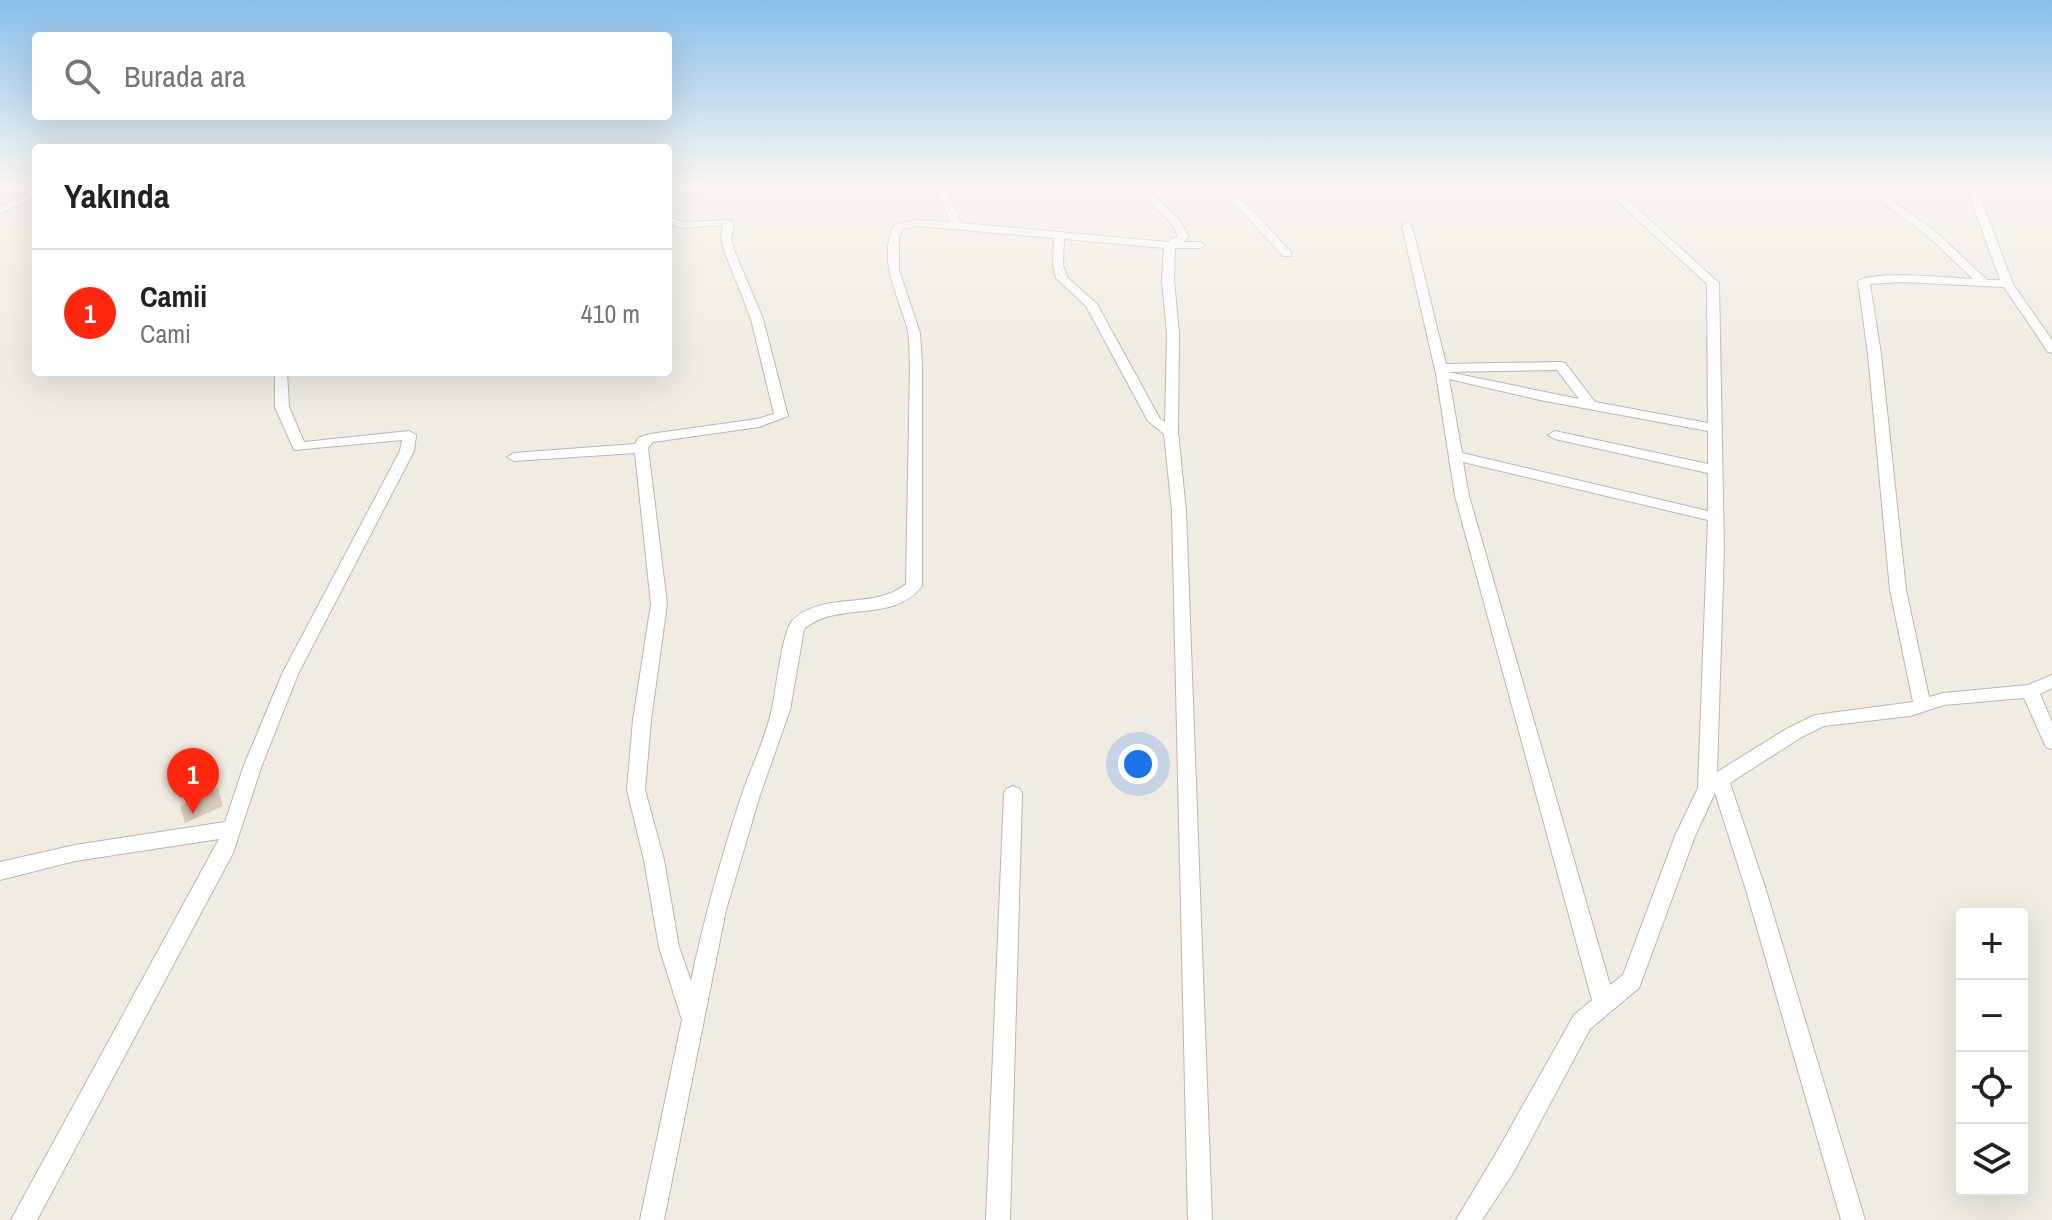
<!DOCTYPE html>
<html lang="tr">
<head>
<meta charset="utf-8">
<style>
	body { margin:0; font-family:"Archivo Narrow",sans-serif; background:#f6f6f6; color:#222 }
	.controls { position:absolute; right:24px; bottom:24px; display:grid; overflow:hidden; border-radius:8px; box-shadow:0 8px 32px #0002 }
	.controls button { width:72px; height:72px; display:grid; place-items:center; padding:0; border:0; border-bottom:2px solid #e0e0e0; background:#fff; color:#222; font:40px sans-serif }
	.you { position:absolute; left:1138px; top:764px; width:28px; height:28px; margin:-20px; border:6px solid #fff; border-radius:50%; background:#1a73e8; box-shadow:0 0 0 12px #1a73e833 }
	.badge { display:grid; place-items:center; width:52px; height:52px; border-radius:50%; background:#fe260c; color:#fff; font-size:26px; font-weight:700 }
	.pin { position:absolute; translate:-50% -66px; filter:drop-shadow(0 2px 4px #0008) }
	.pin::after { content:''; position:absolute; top:42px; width:28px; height:24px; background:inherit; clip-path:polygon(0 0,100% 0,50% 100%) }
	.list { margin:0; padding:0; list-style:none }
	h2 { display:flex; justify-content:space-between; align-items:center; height:104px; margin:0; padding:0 32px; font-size:34px }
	h2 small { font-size:26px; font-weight:400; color:#767676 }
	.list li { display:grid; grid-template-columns:52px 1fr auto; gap:24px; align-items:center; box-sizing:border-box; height:128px; padding:0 32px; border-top:2px solid #e0e0e0 }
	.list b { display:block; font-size:30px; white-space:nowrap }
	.list p { margin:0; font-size:26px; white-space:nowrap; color:#767676 }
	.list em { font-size:26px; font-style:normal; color:#767676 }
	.icon { flex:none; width:44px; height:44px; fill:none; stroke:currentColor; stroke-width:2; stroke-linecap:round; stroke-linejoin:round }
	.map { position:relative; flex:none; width:2052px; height:1220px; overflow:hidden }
	.search { position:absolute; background:#fff; box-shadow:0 8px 32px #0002; left:32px; top:32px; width:640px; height:88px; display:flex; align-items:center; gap:20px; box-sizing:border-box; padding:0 28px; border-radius:8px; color:#767676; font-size:30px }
	.panel { position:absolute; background:#fff; box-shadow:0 8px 32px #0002; left:32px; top:144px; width:640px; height:232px; border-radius:8px }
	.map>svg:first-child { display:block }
	.building { fill:#d6caba }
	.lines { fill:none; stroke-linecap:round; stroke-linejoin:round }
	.street-casing { stroke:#c0b6a7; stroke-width:2 }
	.street { fill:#fff; fill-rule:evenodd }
</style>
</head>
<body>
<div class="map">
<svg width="2052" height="1220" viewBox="0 0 2052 1220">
	<rect width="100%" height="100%" fill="#f1ece2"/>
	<path class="building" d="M218,788L223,806L185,823L180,806Z"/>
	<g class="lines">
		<g class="street-casing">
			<g id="street">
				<path d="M36,183V189L0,193V187Z"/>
				<path d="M934,183H944L961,223L1168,242L1178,236L1171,223L1131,183H1141L1179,219L1189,237L1183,242H1200L1205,245L1200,248H1175L1174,280L1179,333L1178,432L1186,511L1212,1220H1188L1172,511L1164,434L1148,421L1086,306L1056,278L1053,265L1054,238L917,226L902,229L899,239V270L920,333L922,364V586C893,624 838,600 804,629L790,710L760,795L726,910L664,1220H640L682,1020L659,947L644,860L627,790L633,720L651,604L635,453L514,461L507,457L514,453L635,444L638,438L650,434L757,419L774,414L751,319L724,250L721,239L723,225L682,228L668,223V217L683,222L731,220L734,226L731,239L734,250L763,319L788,416L759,427L653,442L648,448L667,604L651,720L645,790L664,860L679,947L691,981C704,918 721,858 741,797C751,767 767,736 773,704C776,688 783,630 792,621C823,590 873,611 906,584L910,364C909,353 910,342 908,331C899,295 877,262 894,225L917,220L950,222ZM1064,239L1164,248L1162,280L1167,333L1165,422L1160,419L1097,304L1067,277L1063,265Z"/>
				<path d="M1216,183H1226L1291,252V256H1283Z"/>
				<path d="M1598,183H1609L1719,283L1724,550L1717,772L1788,728L1815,715L1913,702L1890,590L1868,354L1858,281C1876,270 1949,278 1973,279L1928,236L1856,183H1867L1936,232L1987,280H2000L1965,183H1975L2013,284L2052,340V353L2048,352L2004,287L1901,282L1870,284L1881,354L1906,590L1929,697L1944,693L2028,685L2052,675V688L2040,694L2052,722V749L2046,747L2024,698L1944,705L1910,716L1824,726L1800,738L1730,783L1766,890L1865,1220H1841L1746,890L1715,793L1695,836L1639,988L1590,1029L1513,1173L1482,1220H1456L1495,1155L1574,1015L1592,1000L1455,496L1436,374L1402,226L1407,223L1412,226L1446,364L1561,362L1565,363L1595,402L1708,423L1707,284ZM1557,370L1579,399L1448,372ZM1449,379L1540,400L1708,431V464L1555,431L1548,435L1555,439L1708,473V511L1462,453ZM1463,462L1708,520L1698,788L1675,836L1623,975L1610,985L1469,496Z"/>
				<path d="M36,189V196L0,214V207Z"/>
				<path d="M275,372H287L289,407L304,442L409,431L416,435L414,451L299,672L262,765L233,853L37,1220H11L219,839L75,861L0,880V862L75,845L225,822L244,765L283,672L400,451L402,440L294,450L275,407Z"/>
				<path d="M1013,786L1020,789L1022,794L1010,1220H986L1004,794L1006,789Z"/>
			</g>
		</g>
		<use href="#street" class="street"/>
	</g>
	<linearGradient id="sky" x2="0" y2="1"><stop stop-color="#89c0ec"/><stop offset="0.52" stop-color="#f9f6f2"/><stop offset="1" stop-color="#f9f6f2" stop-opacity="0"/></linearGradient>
	<rect width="2052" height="354" fill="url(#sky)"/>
</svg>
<div class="controls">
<button>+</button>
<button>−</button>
<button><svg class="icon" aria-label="locate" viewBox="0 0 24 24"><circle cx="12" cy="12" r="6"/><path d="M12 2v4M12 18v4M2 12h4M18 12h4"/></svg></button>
<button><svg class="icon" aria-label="layers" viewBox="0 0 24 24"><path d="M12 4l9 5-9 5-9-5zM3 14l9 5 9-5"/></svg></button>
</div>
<div class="you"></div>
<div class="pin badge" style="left:193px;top:814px">1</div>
<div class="search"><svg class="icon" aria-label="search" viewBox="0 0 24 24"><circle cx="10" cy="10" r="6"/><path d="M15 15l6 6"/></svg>Burada ara</div>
<section class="panel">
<h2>Yakında<small></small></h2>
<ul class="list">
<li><span class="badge">1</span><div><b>Camii</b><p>Cami</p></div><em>410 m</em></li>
</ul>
</section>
</div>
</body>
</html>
